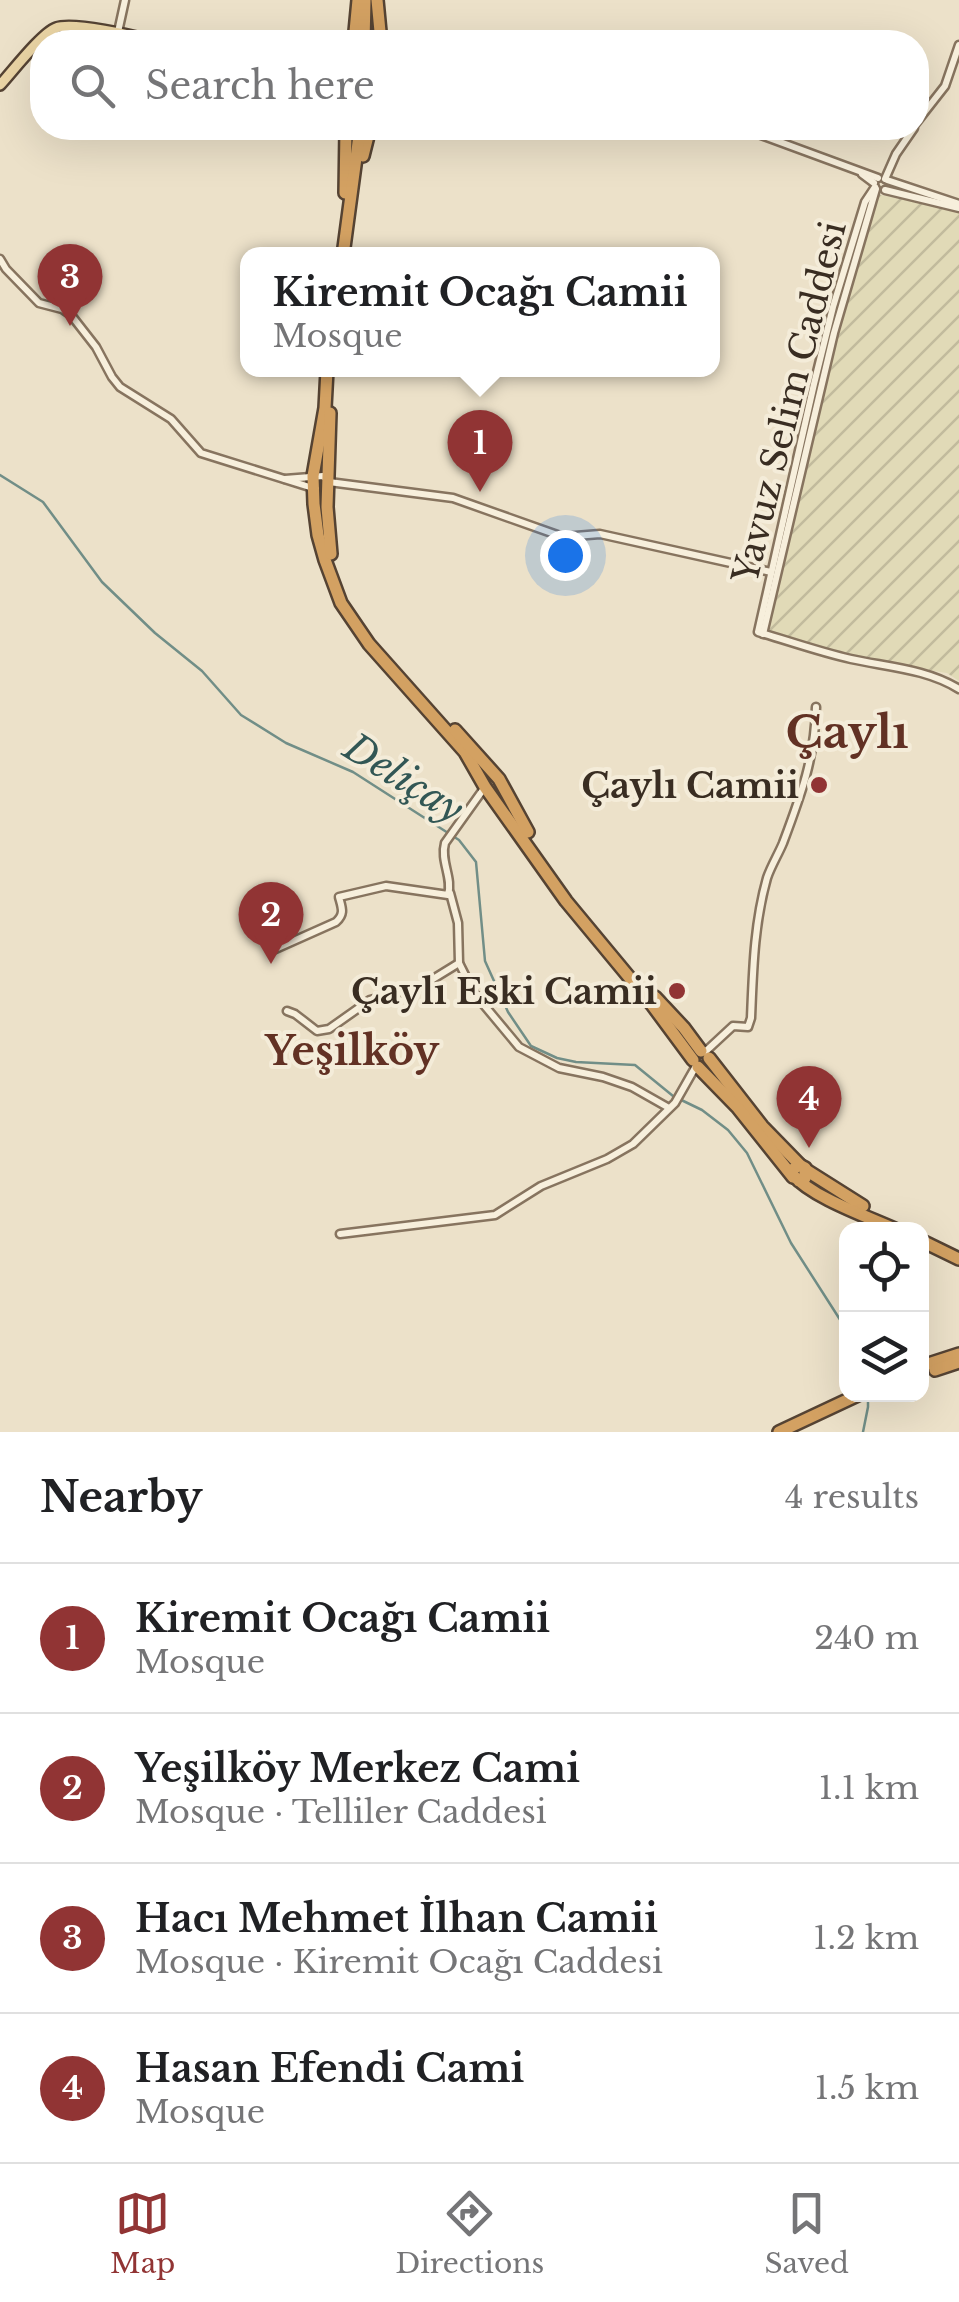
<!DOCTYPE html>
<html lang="en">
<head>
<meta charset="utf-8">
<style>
	body { margin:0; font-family:"Libre Baskerville",serif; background:#f2f2f2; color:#202124 }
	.controls { position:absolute; right:30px; bottom:30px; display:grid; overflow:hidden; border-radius:20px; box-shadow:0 10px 40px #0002 }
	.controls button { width:90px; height:90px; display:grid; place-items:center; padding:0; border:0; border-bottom:2px solid #e0e0e0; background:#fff; color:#202124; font:50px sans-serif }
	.you { position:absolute; left:565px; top:555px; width:35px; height:35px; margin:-25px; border:8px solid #fff; border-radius:50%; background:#1a73e8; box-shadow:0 0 0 15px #1a73e833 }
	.badge { display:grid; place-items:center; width:65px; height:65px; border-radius:50%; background:#913434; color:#fff; font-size:32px; font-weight:700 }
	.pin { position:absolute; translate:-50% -82px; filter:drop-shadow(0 2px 5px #0008) }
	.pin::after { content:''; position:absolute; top:52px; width:35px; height:30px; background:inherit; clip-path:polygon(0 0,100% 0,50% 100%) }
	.popup { position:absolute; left:240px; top:247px; width:480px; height:130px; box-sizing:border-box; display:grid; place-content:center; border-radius:20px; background:#fff; filter:drop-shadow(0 2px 8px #0005); font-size:32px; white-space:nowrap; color:#757577 }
	.popup b { font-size:38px; color:#202124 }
	.popup::after { content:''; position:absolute; left:50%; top:100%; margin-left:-20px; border:20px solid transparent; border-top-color:#fff }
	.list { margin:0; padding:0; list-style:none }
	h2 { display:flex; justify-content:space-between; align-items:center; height:130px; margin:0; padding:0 40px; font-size:42px }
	h2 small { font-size:32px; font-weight:400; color:#757577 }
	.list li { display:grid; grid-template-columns:65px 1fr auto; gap:30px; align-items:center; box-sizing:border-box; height:150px; padding:0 40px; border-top:2px solid #e0e0e0 }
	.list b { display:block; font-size:38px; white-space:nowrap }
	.list p { margin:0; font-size:32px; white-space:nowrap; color:#757577 }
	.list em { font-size:32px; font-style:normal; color:#757577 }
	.icon { flex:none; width:55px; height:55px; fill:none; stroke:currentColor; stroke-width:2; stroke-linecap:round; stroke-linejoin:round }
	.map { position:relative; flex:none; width:959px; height:1432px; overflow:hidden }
	.search { position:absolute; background:#fff; box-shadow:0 10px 40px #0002; left:30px; right:30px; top:30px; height:110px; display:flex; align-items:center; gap:25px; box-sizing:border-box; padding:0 35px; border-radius:40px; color:#757577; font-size:38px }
	.sheet { height:730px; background:#fff }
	nav { display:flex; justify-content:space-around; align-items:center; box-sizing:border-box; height:140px; border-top:2px solid #e0e0e0; background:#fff; font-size:28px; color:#757577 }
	nav a { display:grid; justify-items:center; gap:5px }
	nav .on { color:#913434 }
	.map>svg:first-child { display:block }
	.farmland { fill:url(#farmland-furrows) }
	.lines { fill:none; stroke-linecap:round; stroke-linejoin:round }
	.stream { stroke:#718e87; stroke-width:2.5 }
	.minor-casing { stroke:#87745f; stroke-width:11 }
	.major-casing { stroke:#554333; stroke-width:14 }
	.highway-casing { stroke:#554333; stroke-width:16 }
	.minor { stroke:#f7efdc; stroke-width:6 }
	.major { stroke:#ebd5a5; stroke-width:9 }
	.highway { stroke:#d3a162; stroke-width:11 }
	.poi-dot { fill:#913434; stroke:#f4ecd9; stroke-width:4 }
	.labels { text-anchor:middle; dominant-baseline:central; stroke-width:8; stroke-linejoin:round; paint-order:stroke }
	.street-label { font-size:35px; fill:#392d22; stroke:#f4ecd9 }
	.poi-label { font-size:35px; font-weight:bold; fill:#392d22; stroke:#f4ecd9; text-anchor:end }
	.water-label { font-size:38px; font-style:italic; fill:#325755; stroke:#f4ecd9 }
	.quarter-label { font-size:40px; font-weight:bold; fill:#623124; stroke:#f4ecd9 }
	.district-label { font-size:45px; font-weight:bold; fill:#623124; stroke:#f4ecd9 }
</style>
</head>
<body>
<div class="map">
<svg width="959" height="1432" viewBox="0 0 959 1432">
	<defs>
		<pattern id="farmland-furrows" width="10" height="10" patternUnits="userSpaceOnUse" patternTransform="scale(2.5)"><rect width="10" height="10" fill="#e1dab7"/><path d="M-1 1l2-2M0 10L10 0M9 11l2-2" fill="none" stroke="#c2bb9d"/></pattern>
	</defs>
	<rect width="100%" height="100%" fill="#ece1c9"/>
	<path class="farmland" d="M876,194L959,210V681L947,673L887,664L831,649L772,632L767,627L831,350Z"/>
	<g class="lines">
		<g class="stream">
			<path d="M0,475L43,502L102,582L155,633L202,671L241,715L286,743L353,772L459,840L476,862L485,961L508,1012L531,1046L557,1058L576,1062L635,1065L673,1096L702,1110L728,1130L747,1153L791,1243L846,1329"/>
			<path d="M863,1432L868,1407V1394"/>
		</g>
		<g class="minor-casing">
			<g id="minor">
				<path d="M118,32L125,0"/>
				<path d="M916,123L945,86L959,45"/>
				<path d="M742,128L878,178"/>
				<path d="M862,174L874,183"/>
				<path d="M885,179L896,154L914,128"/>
				<path d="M887,180L959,204"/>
				<path d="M875,187L865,202L833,307L814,384L758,632C789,641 820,652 851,659C888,667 927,669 959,689"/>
				<path d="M885,190L959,208"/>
				<path d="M0,259L6,269L39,303L62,309L71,315L96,347L112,377L120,387L171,419L201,453L316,489"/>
				<path d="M285,479L323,476L329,482L453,498L563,537L600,534L771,572"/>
				<path d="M763,634L834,333L876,189"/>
				<path d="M450,893L458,923L459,963L474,993L519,1047L559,1068L603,1077L632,1087L669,1108"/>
				<path d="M271,951L336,922C345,914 342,908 339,897L386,886L448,895C453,878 440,861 445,843L485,787"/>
				<path d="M287,1011L295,1014L317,1031L329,1029L370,1000L420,987L459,963"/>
				<path d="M705,1052L733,1026L748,1027L751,1018C753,970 754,924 767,878C771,866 778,855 783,843C801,795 815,758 816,707"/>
				<path d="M340,1234L495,1215L541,1186L607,1159L633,1144L675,1103L696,1066"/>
			</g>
		</g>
		<g class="major-casing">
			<path id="major" d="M0,85C12,72 42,33 56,28C74,21 138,37 158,42"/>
		</g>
		<g class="highway-casing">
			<g id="highway">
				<path d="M377,0L381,42"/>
				<path d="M354,42L358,0"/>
				<path d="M364,42L365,0"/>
				<path d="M363,156L370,128"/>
				<path d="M345,193L346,128"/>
				<path d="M343,255L360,128"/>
				<path d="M327,370L325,408L313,476L314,504L318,535L325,560L341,603L369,644L465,752L485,787L566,901L653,1006L693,1060"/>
				<path d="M330,413L327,507L331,554"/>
				<path d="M455,730L499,779L528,832"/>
				<path d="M655,997L684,1028L701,1051"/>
				<path d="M709,1058L762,1126L801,1166"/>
				<path d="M698,1067L738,1108L793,1177"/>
				<path d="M806,1170L863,1206"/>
				<path d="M799,1181L805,1178V1168L799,1165L792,1170V1174C813,1198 866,1216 897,1230"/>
				<path d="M922,1241L959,1259"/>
				<path d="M922,1366L959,1354"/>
				<path d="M935,1370L959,1362"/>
				<path d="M779,1432L860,1394"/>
			</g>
		</g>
		<use href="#minor" class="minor"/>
		<use href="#major" class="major"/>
		<use href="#highway" class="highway"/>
	</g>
	<g class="poi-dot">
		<circle cx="819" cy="785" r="10"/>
		<circle cx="677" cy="991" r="10"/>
	</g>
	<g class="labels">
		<g class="street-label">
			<text transform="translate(789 402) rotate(-76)">Yavuz Selim Caddesi</text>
		</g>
		<g class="poi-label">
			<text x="799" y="785">Çaylı Camii</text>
			<text x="657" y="991">Çaylı Eski Camii</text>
		</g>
		<g class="water-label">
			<text transform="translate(404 778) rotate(32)">Deliçay</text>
		</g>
		<g class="quarter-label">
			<text x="352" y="1051">Yeşilköy</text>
		</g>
		<g class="district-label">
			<text x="847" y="732">Çaylı</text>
		</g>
	</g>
</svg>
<div class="controls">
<button><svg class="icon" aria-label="locate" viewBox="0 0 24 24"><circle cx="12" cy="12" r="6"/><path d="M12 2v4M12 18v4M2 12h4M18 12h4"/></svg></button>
<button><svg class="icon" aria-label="layers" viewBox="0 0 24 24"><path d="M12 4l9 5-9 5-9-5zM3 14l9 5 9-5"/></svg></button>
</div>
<div class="you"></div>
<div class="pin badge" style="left:480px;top:492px">1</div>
<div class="popup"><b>Kiremit Ocağı Camii</b>Mosque</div>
<div class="pin badge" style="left:271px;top:964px">2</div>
<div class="pin badge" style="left:70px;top:326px">3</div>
<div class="pin badge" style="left:809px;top:1148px">4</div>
<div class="search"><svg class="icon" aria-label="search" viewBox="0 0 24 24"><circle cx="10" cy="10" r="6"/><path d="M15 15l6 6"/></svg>Search here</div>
</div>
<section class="sheet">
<h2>Nearby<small>4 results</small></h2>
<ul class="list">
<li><span class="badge">1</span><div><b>Kiremit Ocağı Camii</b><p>Mosque</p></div><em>240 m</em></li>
<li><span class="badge">2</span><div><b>Yeşilköy Merkez Cami</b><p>Mosque · Telliler Caddesi</p></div><em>1.1 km</em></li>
<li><span class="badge">3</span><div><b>Hacı Mehmet İlhan Camii</b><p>Mosque · Kiremit Ocağı Caddesi</p></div><em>1.2 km</em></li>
<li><span class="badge">4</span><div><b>Hasan Efendi Cami</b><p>Mosque</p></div><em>1.5 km</em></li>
</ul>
</section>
<nav>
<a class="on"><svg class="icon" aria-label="map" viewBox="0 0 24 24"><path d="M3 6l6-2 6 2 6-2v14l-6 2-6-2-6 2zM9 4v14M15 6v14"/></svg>Map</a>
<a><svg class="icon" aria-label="directions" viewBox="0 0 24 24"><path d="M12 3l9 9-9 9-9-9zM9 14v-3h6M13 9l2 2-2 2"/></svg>Directions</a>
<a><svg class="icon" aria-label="saved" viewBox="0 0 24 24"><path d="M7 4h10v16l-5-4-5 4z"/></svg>Saved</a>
</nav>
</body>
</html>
